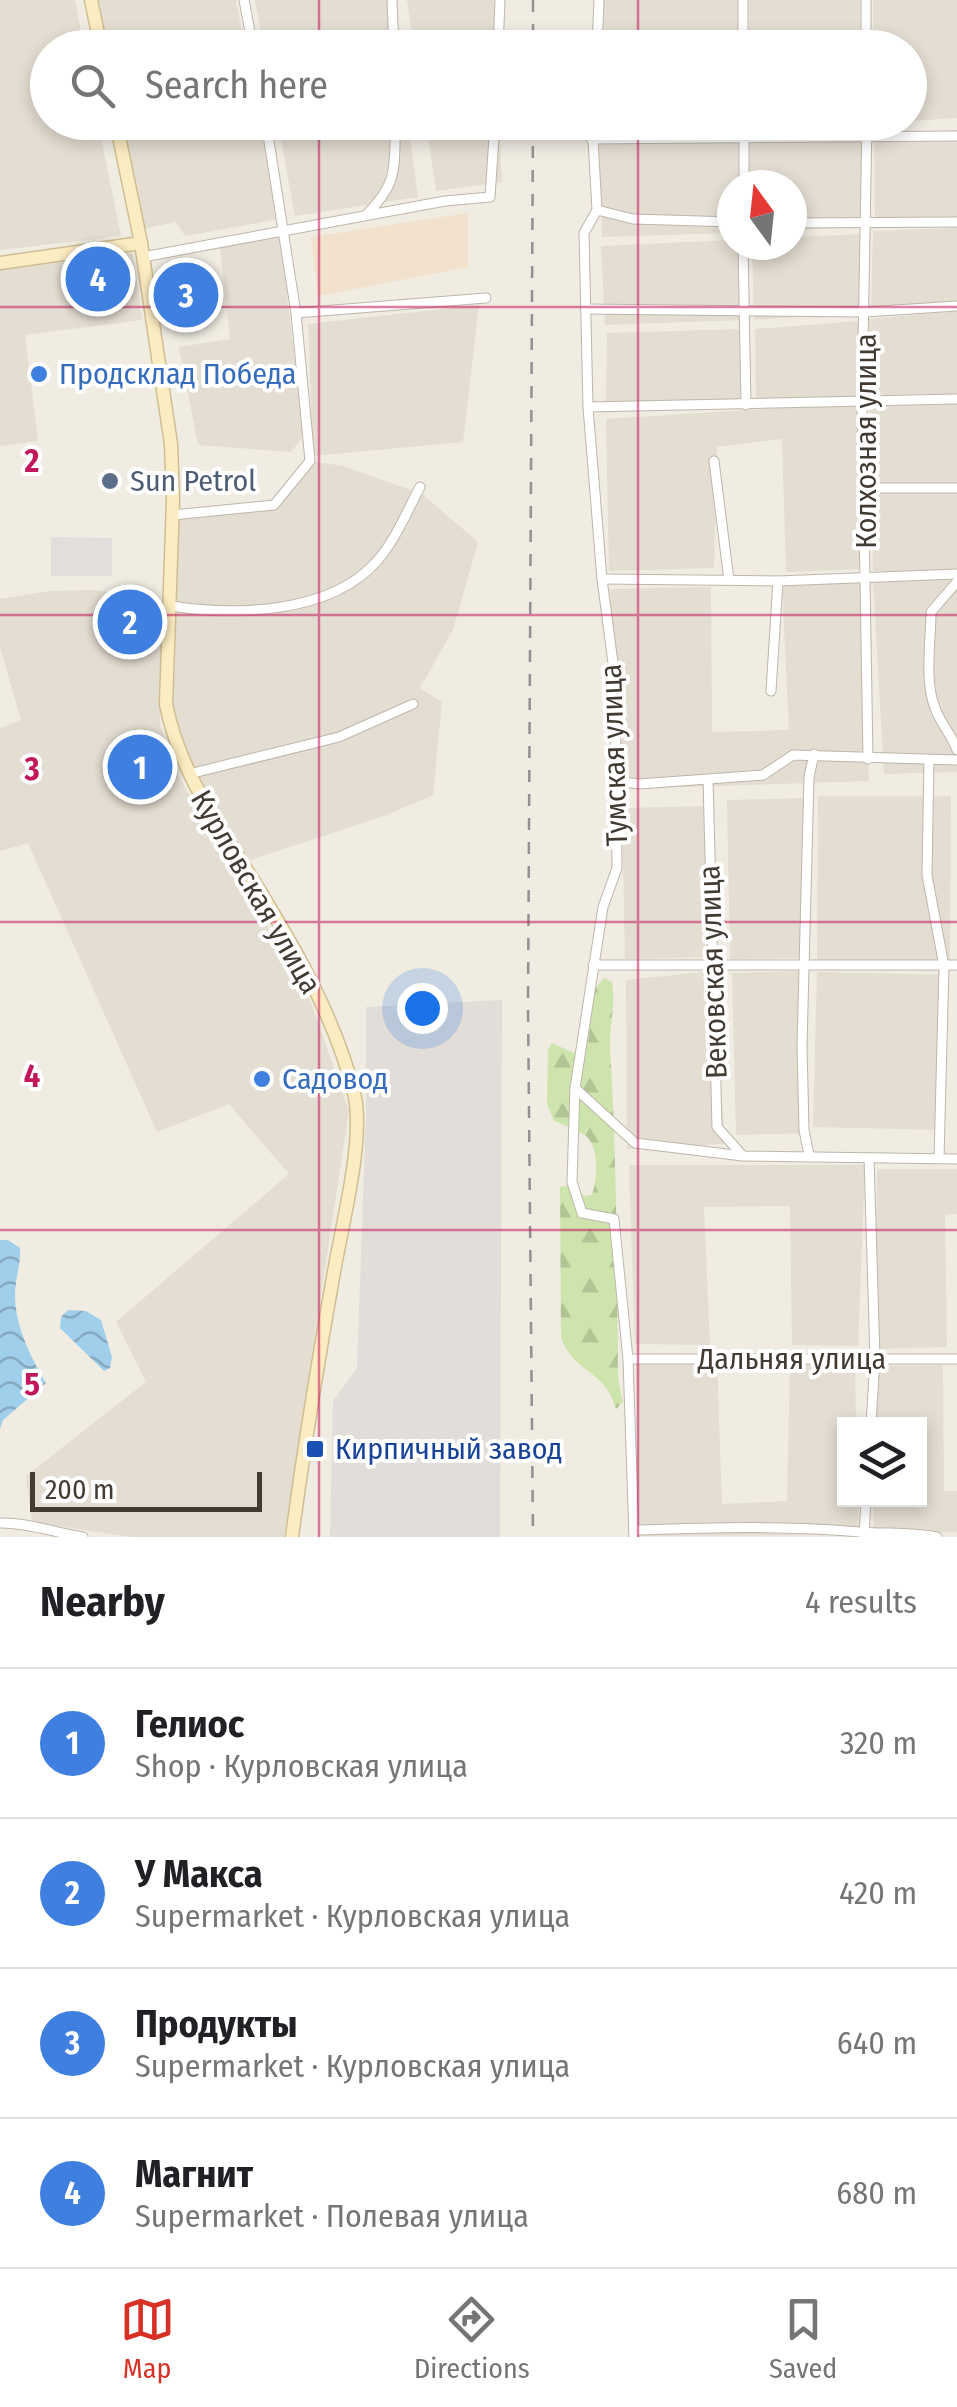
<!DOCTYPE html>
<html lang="en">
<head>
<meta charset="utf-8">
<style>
	body { margin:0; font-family:"Fira Sans Condensed",sans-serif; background:#f6f6f6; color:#202124 }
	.controls { position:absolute; right:30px; bottom:30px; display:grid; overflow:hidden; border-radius:0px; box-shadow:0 5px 15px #0003 }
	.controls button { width:90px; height:90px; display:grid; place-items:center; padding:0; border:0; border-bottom:2px solid #e0e0e0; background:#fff; color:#202124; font:50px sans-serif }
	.compass { position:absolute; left:717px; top:170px; width:90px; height:90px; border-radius:50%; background:#fff; box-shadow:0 5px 15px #0003; rotate:345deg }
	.scale { position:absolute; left:30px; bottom:25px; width:232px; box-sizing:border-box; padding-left:10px; border:5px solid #423b33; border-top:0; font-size:28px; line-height:35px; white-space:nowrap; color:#423b33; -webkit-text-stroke:8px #fff; paint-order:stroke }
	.you { position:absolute; left:422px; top:1008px; width:35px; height:35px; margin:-25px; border:8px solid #fff; border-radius:50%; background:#1a73e8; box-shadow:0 0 0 15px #1a73e833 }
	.badge { display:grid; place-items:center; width:65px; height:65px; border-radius:50%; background:#d93025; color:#fff; font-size:32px; font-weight:700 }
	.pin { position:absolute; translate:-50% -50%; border:5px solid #fff; box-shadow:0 2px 10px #0006 }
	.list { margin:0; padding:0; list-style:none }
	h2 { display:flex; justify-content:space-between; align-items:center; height:130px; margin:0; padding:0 40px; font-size:42px }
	h2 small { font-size:32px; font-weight:400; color:#757577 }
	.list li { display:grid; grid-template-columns:65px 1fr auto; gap:30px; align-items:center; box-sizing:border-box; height:150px; padding:0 40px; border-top:2px solid #e0e0e0 }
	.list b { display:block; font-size:38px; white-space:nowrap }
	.list p { margin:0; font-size:32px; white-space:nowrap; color:#757577 }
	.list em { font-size:32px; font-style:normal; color:#757577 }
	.icon { flex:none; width:55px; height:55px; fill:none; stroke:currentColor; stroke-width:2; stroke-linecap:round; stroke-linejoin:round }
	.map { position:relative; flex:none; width:957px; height:1537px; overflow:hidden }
	.search { position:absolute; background:#fff; box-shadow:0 5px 15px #0003; left:30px; right:30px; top:30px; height:110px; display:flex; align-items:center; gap:25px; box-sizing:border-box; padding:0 35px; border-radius:55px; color:#757577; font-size:38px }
	.sheet { height:730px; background:#fff }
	nav { display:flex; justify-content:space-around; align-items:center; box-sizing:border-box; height:140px; border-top:2px solid #e0e0e0; background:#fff; font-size:28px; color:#757577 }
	nav a { display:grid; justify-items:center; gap:5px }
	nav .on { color:#d93025 }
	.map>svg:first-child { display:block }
	.residential { fill:#e4ddd1 }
	.commercial { fill:#f2e1cd }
	.industrial { fill:#e2ddd8 }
	.forest { fill:url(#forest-firs) }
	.parking { fill:#e1dedb }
	.water { fill:url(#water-waves) }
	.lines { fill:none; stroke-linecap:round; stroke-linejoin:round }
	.street-casing { stroke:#beb6a9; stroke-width:11 }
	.secondary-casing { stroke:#cfbd94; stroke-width:15 }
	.street { stroke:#fff; stroke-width:9 }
	.secondary { stroke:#fcecc1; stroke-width:12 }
	.rail { stroke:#929292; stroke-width:2.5; stroke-dasharray:12 12; stroke-linecap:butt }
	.grid { fill:none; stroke:#c2185b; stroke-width:2.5; stroke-opacity:0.55 }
	.shop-dot { fill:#3f7fe0; stroke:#fff; stroke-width:4 }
	.service-dot { fill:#5c6f8a; stroke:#fff; stroke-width:4 }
	.transit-dot { fill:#1a4fb4; stroke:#fff; stroke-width:4 }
	.labels { text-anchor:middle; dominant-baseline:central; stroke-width:8; stroke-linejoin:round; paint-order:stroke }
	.shop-label { font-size:30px; fill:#366cbe; stroke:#fff; text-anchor:start }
	.street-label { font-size:30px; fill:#423b33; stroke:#fff }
	.service-label { font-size:30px; fill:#4e5e75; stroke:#fff; text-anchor:start }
	.transit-label { font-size:30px; fill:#164399; stroke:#fff; text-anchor:start }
	.grid-label { font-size:32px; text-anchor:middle; font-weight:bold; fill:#c2185b; stroke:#fff; stroke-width:8; stroke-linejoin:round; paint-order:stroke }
</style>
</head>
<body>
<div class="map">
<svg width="957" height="1537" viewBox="0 0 957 1537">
	<defs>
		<pattern id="forest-firs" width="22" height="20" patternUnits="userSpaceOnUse" patternTransform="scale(2.5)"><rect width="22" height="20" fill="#cde4ac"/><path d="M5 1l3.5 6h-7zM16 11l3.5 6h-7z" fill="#b1c494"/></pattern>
		<pattern id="water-waves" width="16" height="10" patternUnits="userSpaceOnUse" patternTransform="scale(2.5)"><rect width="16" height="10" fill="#a0cfec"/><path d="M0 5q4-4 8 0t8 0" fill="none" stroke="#84a9c0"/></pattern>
	</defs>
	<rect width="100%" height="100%" fill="#f0ece2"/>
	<g class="residential">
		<path d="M0,0H75L84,47L48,48V122L98,123L121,236L0,250Z"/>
		<path d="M97,0H236L245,47H106Z"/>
		<path d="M255,0H392L398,47H264Z"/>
		<path d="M407,0H494L496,47H414Z"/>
		<path d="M602,0H739L740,47L601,48Z"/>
		<rect x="749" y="0" width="111" height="47"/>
		<path d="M873,0H957V118L910,121V48L873,47Z"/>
		<path d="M121,123H260L279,219L185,236L176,222L142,229Z"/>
		<path d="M278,123H408L418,197L295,216Z"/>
		<path d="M426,123H499L502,182L436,191Z"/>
		<path d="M599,123H740V128L599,130Z"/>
		<path d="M957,130V221L875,223L874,136Z"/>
		<path d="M861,132V227L792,230V185H749L748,138Z"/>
		<path d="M740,139L741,185H732V233L602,237L599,144Z"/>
		<path d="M957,228V303L871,310L873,231Z"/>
		<path d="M861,234L860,312L754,320L752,245H792V237Z"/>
		<path d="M280,237L304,435L291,452L198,445L179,347L230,339L220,247Z"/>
		<path d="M732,240V245H741L744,320L605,325L601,246Z"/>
		<path d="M133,253L142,320L25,335L38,441L0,446V270Z"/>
		<path d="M479,305L463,442L313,456L308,324Z"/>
		<path d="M957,311V394L867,395L869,319Z"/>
		<path d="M860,321L859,397L756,404L755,329Z"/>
		<path d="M743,329L746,406L606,407L607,333Z"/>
		<path d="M859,403L863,569L786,572L782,439L717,447L714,568L609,571L606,419Z"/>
		<path d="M957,404V484L871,485L869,406Z"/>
		<path d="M310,461L343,466L422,494L478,542L453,630L420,688L442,702L433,795L384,816L247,861L197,792L166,704L173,515L274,505Z"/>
		<path d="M871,492H957V571H873Z"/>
		<path d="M863,580L869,781L621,789L610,589L711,587L712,732L789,730L782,586Z"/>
		<path d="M957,580V772L884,774L873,581Z"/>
		<path d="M95,590L165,603L160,725L179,776L214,840L308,994L349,1111L284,1537H131L32,1522L26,1476L146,1382L116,1322L289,1174L229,1104L157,1132L28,843L0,851V728L21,720L0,647V599L49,591Z"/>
		<path d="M818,796H951L950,961H817Z"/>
		<path d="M807,798L810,958L730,959L727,800Z"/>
		<path d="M712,806L715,957L625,959L622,808Z"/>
		<path d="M712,971L725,1144L627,1149L626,980Z"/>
		<path d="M803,971L807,1133L736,1135L732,973Z"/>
		<path d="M817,972L948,975L943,1130L813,1127Z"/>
		<path d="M629,1165H865L858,1346L792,1345L790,1206L704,1207L710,1345L635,1344Z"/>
		<path d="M877,1169H957V1214L945,1215L947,1347L875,1349Z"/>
		<path d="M717,1360L722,1504L787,1501L790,1362L855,1363L856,1424H844V1500H858L859,1535L639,1536L636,1362Z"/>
		<path d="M943,1365L944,1491H957V1532L874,1533L873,1500H920V1424H873L872,1366Z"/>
	</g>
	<path class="commercial" d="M468,213V267L318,296L311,237Z"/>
	<path class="industrial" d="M502,1000L500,1537H330L333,1401L357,1368L366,1116V1007Z"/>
	<path class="forest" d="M604,978L612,982C616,1004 609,1028 610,1050C617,1160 617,1270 618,1379L623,1402L616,1409C605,1368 573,1374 561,1337L560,1187L569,1185L584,1196L592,1195C597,1180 600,1148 586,1136C577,1130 564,1125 554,1121L547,1104L548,1050L552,1043L574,1053L588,1043L594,990Z"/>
	<path class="parking" d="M51,537L112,538V576H51Z"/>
	<g class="water">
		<path d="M0,1240H8L20,1248C21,1265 15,1279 15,1295C15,1326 31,1358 46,1383L3,1420L0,1429Z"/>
		<path d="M68,1310L86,1311L101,1320L112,1357L110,1368L104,1371L60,1328L61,1317Z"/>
	</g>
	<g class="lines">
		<g class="street-casing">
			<g id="street">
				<path d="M244,0L253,48"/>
				<path d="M392,0L394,48"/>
				<path d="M743,0V48"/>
				<path d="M866,0V48"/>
				<path d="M498,48L500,0"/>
				<path d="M597,48L599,0"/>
				<path d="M592,122L597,210L584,233L588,407L602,579L615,678L617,868L603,907L575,1088L572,1182L582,1213L614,1219L628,1359L634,1537"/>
				<path d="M867,122L862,400L868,759"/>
				<path d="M591,139L957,136"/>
				<path d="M744,185V122"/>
				<path d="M597,210L633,219L732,222"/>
				<path d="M366,215C400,182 393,167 396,122"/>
				<path d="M792,223L957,222"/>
				<path d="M743,245L746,405"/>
				<path d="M143,257L445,201L490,197L495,122"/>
				<path d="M586,309L865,312L957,306"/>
				<path d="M296,313L486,298"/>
				<path d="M588,407L957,399"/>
				<path d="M714,461L729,580"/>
				<path d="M866,488H957"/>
				<path d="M173,515L274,505L310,461L296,313L266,122"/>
				<path d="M602,579L778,581L957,574"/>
				<path d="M957,582L931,612C931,641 924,680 935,708C940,723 952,735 957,750"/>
				<path d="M171,606C234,616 331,614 377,561C395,541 407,511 420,487"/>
				<path d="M771,691L778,581"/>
				<path d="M929,760L927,875L944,966L939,1158"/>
				<path d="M189,774L339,737L413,704"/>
				<path d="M708,779L717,1127L743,1156"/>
				<path d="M616,781L639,784L763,775L793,755L957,760"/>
				<path d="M593,965H957"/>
				<path d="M575,1088L635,1143L743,1156L957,1159"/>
				<path d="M809,1155L804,1130L802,1046L809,777L814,754"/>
				<path d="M869,1158L875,1359L871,1424"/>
				<path d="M628,1359H957"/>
				<path d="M0,1523C24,1522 58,1533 83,1537"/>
				<path d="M634,1530C710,1528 784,1525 860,1532C886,1534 911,1532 937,1537"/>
				<path d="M864,1537L866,1500"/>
			</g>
		</g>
		<g class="secondary-casing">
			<g id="secondary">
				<path d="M91,0L101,48"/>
				<path d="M116,122L141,243L171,444L173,500L166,704C179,771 218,824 253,880C294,946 335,1017 354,1093C365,1136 343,1221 335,1266C319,1356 304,1446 292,1537"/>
				<path d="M0,263L141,243"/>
			</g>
		</g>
		<use href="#street" class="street"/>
		<use href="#secondary" class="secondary"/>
		<g class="rail">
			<path d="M533,0V48"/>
			<path d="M533,122L528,1005L533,1537"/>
		</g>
	</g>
	<path class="grid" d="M319,0V48M638,0V48M319,122V1537M638,122V1537M0,307H957M0,615H957M0,922H957M0,1230H957"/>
	<g class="shop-dot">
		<circle cx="39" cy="374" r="10"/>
		<circle cx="262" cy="1079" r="10"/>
	</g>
	<circle class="service-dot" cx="110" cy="481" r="10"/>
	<rect class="transit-dot" x="305" y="1439" width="20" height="20" rx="5"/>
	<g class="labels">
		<g class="shop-label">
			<text x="59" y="374">Продсклад Победа</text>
			<text x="282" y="1079">Садовод</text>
		</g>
		<g class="street-label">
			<text transform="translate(866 441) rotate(-90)">Колхозная улица</text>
			<text transform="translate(614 755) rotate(-92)">Тумская улица</text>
			<text transform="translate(256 892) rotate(60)">Курловская улица</text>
			<text transform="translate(713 972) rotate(-92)">Вековская улица</text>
			<text x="792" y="1359">Дальняя улица</text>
		</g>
		<g class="service-label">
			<text x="130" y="481">Sun Petrol</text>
		</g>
		<g class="transit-label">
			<text x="335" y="1449">Кирпичный завод</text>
		</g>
	</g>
	<g class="grid-label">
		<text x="32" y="472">2</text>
		<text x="32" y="780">3</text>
		<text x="32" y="1087">4</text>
		<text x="32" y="1395">5</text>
	</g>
</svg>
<div class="controls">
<button><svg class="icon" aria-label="layers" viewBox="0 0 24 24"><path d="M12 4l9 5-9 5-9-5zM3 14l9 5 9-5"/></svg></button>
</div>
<svg class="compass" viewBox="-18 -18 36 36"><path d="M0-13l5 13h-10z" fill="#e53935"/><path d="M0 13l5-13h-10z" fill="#757577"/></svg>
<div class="scale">200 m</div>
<div class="you"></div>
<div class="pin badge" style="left:140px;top:767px;background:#3f7fe0">1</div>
<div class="pin badge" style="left:130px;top:622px;background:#3f7fe0">2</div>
<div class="pin badge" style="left:186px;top:295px;background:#3f7fe0">3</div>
<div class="pin badge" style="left:98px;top:279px;background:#3f7fe0">4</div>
<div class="search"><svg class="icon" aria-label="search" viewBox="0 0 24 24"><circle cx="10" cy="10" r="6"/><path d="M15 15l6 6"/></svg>Search here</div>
</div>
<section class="sheet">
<h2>Nearby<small>4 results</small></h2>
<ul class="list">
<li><span class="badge" style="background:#3f7fe0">1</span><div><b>Гелиос</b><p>Shop · Курловская улица</p></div><em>320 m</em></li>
<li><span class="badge" style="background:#3f7fe0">2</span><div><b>У Макса</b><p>Supermarket · Курловская улица</p></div><em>420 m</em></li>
<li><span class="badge" style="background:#3f7fe0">3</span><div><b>Продукты</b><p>Supermarket · Курловская улица</p></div><em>640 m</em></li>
<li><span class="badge" style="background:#3f7fe0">4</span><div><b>Магнит</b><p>Supermarket · Полевая улица</p></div><em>680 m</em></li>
</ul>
</section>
<nav>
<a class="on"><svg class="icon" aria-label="map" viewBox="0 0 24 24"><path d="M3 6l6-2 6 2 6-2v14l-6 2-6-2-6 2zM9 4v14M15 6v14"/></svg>Map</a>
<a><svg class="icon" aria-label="directions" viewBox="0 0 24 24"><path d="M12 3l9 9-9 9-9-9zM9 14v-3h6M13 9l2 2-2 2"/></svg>Directions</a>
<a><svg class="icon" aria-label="saved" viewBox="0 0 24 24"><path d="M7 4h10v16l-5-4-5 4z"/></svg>Saved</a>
</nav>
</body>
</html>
